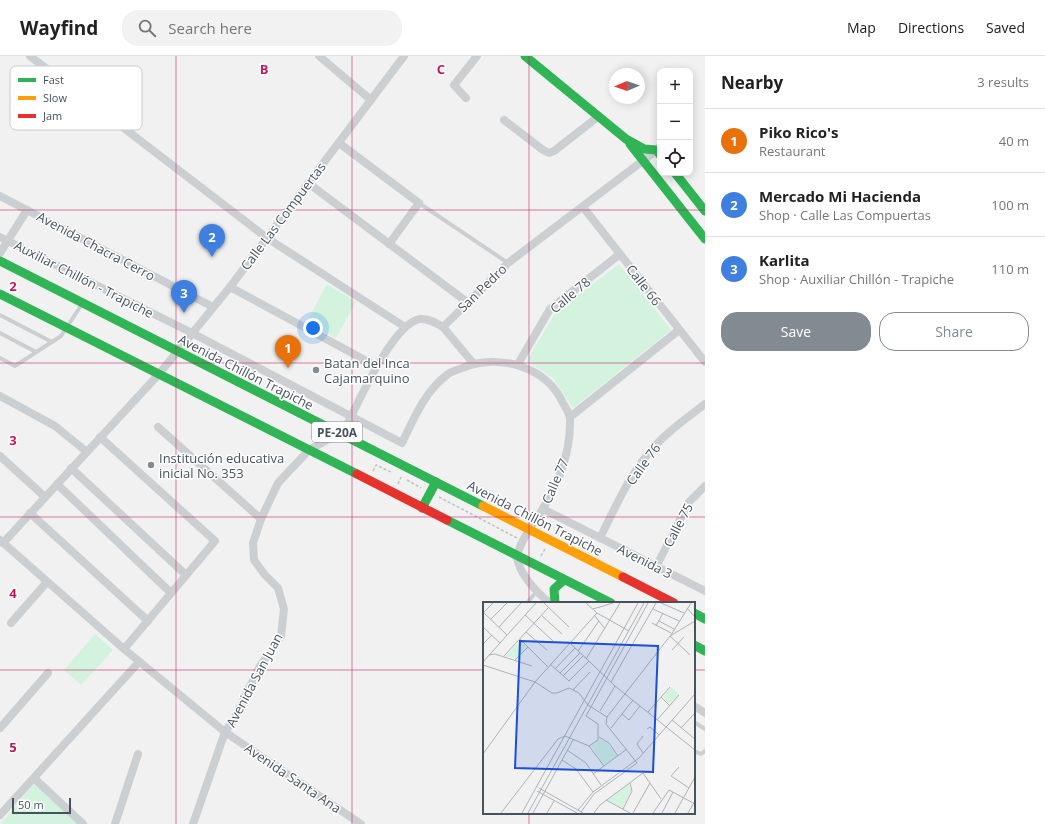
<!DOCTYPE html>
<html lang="en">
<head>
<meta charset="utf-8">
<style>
	body { margin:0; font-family:"Open Sans",sans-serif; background:#f2f2f2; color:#202124 }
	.controls { position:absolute; right:12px; top:12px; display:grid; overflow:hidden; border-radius:8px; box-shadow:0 2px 10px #0003 }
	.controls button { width:36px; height:36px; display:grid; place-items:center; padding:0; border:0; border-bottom:1px solid #e0e0e0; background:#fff; color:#202124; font:20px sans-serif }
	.compass { position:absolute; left:609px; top:12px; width:36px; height:36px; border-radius:50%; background:#fff; box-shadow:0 2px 10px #0003; rotate:268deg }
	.scale { position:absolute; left:12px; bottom:10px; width:59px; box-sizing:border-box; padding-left:4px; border:2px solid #46535f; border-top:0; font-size:11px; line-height:14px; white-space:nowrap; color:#46535f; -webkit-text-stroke:3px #fff; paint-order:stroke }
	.you { position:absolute; left:313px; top:272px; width:14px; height:14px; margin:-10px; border:3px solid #fff; border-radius:50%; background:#1a73e8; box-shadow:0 0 0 6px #1a73e833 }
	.badge { display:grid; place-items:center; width:26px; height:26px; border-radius:50%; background:#828a92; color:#fff; font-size:13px; font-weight:700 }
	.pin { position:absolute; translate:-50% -33px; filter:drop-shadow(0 1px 2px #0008) }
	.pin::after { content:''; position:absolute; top:21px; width:14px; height:12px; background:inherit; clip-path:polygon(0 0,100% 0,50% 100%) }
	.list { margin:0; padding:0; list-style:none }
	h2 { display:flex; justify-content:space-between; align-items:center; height:52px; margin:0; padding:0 16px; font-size:17px }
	h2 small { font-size:13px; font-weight:400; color:#757577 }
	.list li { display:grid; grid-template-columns:26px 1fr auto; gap:12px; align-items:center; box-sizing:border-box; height:64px; padding:0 16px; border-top:1px solid #e0e0e0 }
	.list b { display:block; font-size:15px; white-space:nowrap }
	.list p { margin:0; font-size:13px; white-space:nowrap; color:#757577 }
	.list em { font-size:13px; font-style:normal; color:#757577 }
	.actions { display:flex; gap:8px; padding:12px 16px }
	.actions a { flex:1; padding:9px 0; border:1px solid #828a92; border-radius:16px; text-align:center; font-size:14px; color:#828a92 }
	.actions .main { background:#828a92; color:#fff }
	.icon { flex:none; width:22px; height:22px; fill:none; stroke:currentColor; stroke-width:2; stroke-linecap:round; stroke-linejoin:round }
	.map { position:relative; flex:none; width:705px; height:768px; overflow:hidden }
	header { display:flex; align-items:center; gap:24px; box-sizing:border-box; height:56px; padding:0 20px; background:#fff; border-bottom:1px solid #e0e0e0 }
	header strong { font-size:19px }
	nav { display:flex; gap:22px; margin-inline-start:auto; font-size:14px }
	.search { width:280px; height:36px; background:#f2f2f2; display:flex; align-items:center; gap:10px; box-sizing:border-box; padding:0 14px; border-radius:16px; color:#757577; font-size:15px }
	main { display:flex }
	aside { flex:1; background:#fff }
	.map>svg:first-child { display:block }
	.green { fill:#d3f3df }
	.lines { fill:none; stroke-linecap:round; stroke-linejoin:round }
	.path { stroke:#b8c6c1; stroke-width:1.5; stroke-dasharray:3 2; stroke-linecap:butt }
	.lane { stroke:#cccfd2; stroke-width:4 }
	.street { stroke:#cccfd2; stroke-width:8 }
	.fast { stroke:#30b455; stroke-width:9 }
	.slow { stroke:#ff9f0a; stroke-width:9 }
	.jam { stroke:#e5322d; stroke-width:9 }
	.grid { fill:none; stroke:#c2185b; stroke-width:1; stroke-opacity:0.55 }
	.poi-dot { fill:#828a92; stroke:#fff; stroke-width:1.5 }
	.labels { text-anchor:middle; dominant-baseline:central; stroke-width:3; stroke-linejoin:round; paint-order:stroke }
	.shield { fill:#fff; stroke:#7e878f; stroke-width:1 }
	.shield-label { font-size:12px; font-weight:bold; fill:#46535f }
	.street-label { font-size:13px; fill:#46535f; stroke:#fff }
	.poi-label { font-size:13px; fill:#46535f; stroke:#fff; text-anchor:start }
	.inset-road { fill:none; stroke:#adb2b7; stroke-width:1 }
	.view { fill:#1d4ed8; fill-opacity:0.15; stroke:#1d4ed8; stroke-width:2 }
	.inset-edge { fill:none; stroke:#46535f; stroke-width:2 }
	.key { fill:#fff; stroke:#c8cbcf; stroke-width:1 }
	.key-label { font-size:11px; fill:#46535f }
	.grid-label { font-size:13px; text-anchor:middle; font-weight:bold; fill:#c2185b; stroke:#fff; stroke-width:3; stroke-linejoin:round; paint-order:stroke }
</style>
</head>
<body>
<header>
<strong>Wayfind</strong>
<div class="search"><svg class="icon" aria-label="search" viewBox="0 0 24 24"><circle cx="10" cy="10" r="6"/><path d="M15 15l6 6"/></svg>Search here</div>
<nav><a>Map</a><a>Directions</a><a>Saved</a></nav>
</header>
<main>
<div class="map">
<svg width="705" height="768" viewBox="0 0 705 768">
	<rect width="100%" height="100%" fill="#f1f1f1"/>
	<g class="green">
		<path d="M619,208L671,274L573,352L553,322L527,305L555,257Z"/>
		<path d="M327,228L356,246L336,282L306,267Z"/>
		<path d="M95,578L113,594L81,629L64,614Z"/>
		<path d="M35,727L81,768H0Z"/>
	</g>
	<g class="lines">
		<g class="path">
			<path d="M373,415L376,409L391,416"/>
			<path d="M407,424L421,432"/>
			<path d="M398,428L401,421"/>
			<path d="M439,441L517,482"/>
			<path d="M541,500L545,493"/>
		</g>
		<g class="lane">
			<path d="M419,147L508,207"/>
			<path d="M0,259L52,286"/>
			<path d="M0,277L36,296"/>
			<path d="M0,302L15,310L61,280L82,248"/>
			<path d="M527,547L537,535"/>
			<path d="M694,666L705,673"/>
			<path d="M694,695L701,698L705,695"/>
		</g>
		<g class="street">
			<path d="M30,0L267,182L405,271"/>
			<path d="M319,0L371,44"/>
			<path d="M466,42L454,29L477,0"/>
			<path d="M504,64L543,94L549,97L554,95L599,60"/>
			<path d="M339,87L419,147L389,188"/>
			<path d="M308,127L467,246"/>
			<path d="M0,140L213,251"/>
			<path d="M583,151L705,306"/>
			<path d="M0,181L192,277L402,387C414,362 425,335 448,318C452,315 458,314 462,312C498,297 546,310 563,347C566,352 570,358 570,363C571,395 559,428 542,454C533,468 521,484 517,500C518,517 537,537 550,547"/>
			<path d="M0,197L27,154"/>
			<path d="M230,231L376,310"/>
			<path d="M443,271L473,307"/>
			<path d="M518,308L550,253L620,198"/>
			<path d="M0,340L55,370L87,396"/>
			<path d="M570,361L679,274"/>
			<path d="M158,371L261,463"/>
			<path d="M100,381L215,485L124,593"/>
			<path d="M0,400L45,441"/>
			<path d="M71,412L186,519"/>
			<path d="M57,428L171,537"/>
			<path d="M543,453L705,535"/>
			<path d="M30,457L148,565"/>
			<path d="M600,482C614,454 627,424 647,399C663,379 684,364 705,348"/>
			<path d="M0,484L124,593L225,676L361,768"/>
			<path d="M3,487L159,318L230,231L404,0"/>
			<path d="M656,511L689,446L705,430"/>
			<path d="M11,567L47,526"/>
			<path d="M694,650L705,657"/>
			<path d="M0,672L48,617"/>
			<path d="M34,722L83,768"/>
			<path d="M0,759L139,606"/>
			<path d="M115,768L138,698"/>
			<path d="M193,768L225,676L235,661L260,610L281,580L284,553L278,532L265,519L254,504L253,487L261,463L278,427L309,394L327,384L342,379C355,354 392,267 420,263C428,262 436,267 443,271L508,207L657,94"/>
		</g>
		<g class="fast">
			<path d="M525,0L626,83L644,93L657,94L660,99"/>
			<path d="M630,88L705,183"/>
			<path d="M675,117L705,155"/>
			<path d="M0,205L483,450"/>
			<path d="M0,238L357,418"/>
			<path d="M422,452L436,426"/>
			<path d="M447,464L611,547"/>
			<path d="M555,547L554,533L564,524"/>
			<path d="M694,557L705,563"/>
			<path d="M694,589L705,595"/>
		</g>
		<path class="slow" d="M483,450L623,521"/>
		<g class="jam">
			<path d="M357,418L447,464"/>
			<path d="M623,521L674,547"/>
		</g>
	</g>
	<path class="grid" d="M176,0V768M352,0V768M529,0V547M0,154H705M0,307H705M0,461H705M0,614H484M694,614H705M529,757V768"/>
	<g class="poi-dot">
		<circle cx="316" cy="314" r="4"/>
		<circle cx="151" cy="409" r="4"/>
	</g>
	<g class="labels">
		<rect class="shield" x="312" y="366" width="50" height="20" rx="3"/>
		<g class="shield-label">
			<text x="337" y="376">PE-20A</text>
		</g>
		<g class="street-label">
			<text transform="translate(283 160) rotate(-53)">Calle Las Compuertas</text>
			<text transform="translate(96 190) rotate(28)">Avenida Chacra Cerro</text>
			<text transform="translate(84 223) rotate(27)">Auxiliar Chillón - Trapiche</text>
			<text transform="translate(644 229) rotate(52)">Calle 66</text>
			<text transform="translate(482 232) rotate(-44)">San Pedro</text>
			<text transform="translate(570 239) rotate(-40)">Calle 78</text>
			<text transform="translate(246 316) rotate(27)">Avenida Chillón Trapiche</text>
			<text transform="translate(643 408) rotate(-54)">Calle 76</text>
			<text transform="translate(555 425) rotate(-67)">Calle 77</text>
			<text transform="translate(535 462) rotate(27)">Avenida Chillón Trapiche</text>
			<text transform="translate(678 469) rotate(-62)">Calle 75</text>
			<text transform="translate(645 505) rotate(27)">Avenida 3</text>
			<text transform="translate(254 624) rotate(-62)">Avenida San Juan</text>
			<text transform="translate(293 722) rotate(34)">Avenida Santa Ana</text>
		</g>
		<g class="poi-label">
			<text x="324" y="307">Batan del Inca<tspan x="324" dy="15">Cajamarquino</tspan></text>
			<text x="159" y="402">Institución educativa<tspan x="159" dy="15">inicial No. 353</tspan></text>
		</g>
	</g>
	<g transform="translate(483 546)">
		<rect width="212" height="212" fill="#f1f1f1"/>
		<path d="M37,39L44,45L33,57L23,54ZM188,85L196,92L187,102L180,95ZM117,137L125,142L134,154L121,163L108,144ZM146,182L148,189L139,206L125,198Z" fill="#d3f3df"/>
		<path class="inset-road" d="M61,1L86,25M103,1L114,11L146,29M178,1L201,11M204,6L212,15M110,7L130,1M170,7L196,19M0,10L24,33M1,10L10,1M42,13L70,39M58,13L79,32M112,14L122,27M8,17L24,1M176,19L191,27M169,21L188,31M173,24L180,11M0,25L17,41M16,25L38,1M43,30L64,48M188,33L208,1M187,34L207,53M37,37L65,65M87,41L132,84L212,148M0,42L9,33M189,48L201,35M95,49L116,19M6,53L12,52L49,64M21,54L66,5M103,57L137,1M32,58L45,45M0,60L53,1M67,62L86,79L106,59M0,63L52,80L69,91H74L86,86L96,91L105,103L124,115L123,122L154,161M72,67L92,46M77,71L97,51M80,74L100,54M128,80L173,1M90,88L107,70M178,95L187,104M117,109L132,84M165,110L187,85M139,112L146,118L157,104M124,115L187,34L212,19M174,118L196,93M189,118L212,137M128,126L150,98M198,126L212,111M164,127L167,125L176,133M116,135L126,141L135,154M106,144L121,164M84,148L103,161L118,183M160,151L154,142L160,134M0,152L52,80L114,11M79,158L93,167L110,190M196,165L188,174L206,186M110,172L144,147M56,186L100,211M54,189L94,211M123,198L147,211M140,207L149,189L147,181M95,208L110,190L156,156L212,92M98,210L111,192L154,161M18,211L75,137L82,134L106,144L115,138V122L103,114L165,1M39,211L155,1M45,211L161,1M50,211L90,138M64,211L71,199M111,211L117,203L160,171L178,197M150,211L167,181M170,211L186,188L212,202M179,211L190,190M192,211L212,175M205,211L212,199"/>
		<path class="view" d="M37,39L175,44L170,170L32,166Z"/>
		<rect width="212" height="212" class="inset-edge"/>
	</g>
	<rect x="10" y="10" width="132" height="64" rx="6" class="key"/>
	<rect x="18" y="22" width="18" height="4" fill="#30b455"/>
	<rect x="18" y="40" width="18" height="4" fill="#ff9f0a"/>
	<rect x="18" y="58" width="18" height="4" fill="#e5322d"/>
	<g class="key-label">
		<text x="43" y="28">Fast</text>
		<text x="43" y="46">Slow</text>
		<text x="43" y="64">Jam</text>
	</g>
	<g class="grid-label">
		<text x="264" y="18">B</text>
		<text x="441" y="18">C</text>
		<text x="13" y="235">2</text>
		<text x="13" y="389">3</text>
		<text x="13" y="542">4</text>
		<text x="13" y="696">5</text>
	</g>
</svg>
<div class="controls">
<button>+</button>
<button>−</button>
<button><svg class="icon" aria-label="locate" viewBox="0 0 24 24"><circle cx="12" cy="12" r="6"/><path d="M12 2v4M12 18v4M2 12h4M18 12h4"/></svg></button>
</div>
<svg class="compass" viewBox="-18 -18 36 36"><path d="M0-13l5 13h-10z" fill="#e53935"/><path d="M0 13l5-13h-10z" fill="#757577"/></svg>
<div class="scale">50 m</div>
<div class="you"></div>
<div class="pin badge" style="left:288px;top:312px;background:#e8710a">1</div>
<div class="pin badge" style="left:212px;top:201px;background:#3f7fe0">2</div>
<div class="pin badge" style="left:184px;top:257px;background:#3f7fe0">3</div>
</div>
<aside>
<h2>Nearby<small>3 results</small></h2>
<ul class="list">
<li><span class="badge" style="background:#e8710a">1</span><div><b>Piko Rico's</b><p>Restaurant</p></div><em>40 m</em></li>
<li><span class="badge" style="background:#3f7fe0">2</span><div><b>Mercado Mi Hacienda</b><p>Shop · Calle Las Compuertas</p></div><em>100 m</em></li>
<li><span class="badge" style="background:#3f7fe0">3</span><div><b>Karlita</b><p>Shop · Auxiliar Chillón - Trapiche</p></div><em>110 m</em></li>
</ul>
<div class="actions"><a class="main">Save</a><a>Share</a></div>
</aside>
</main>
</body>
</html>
